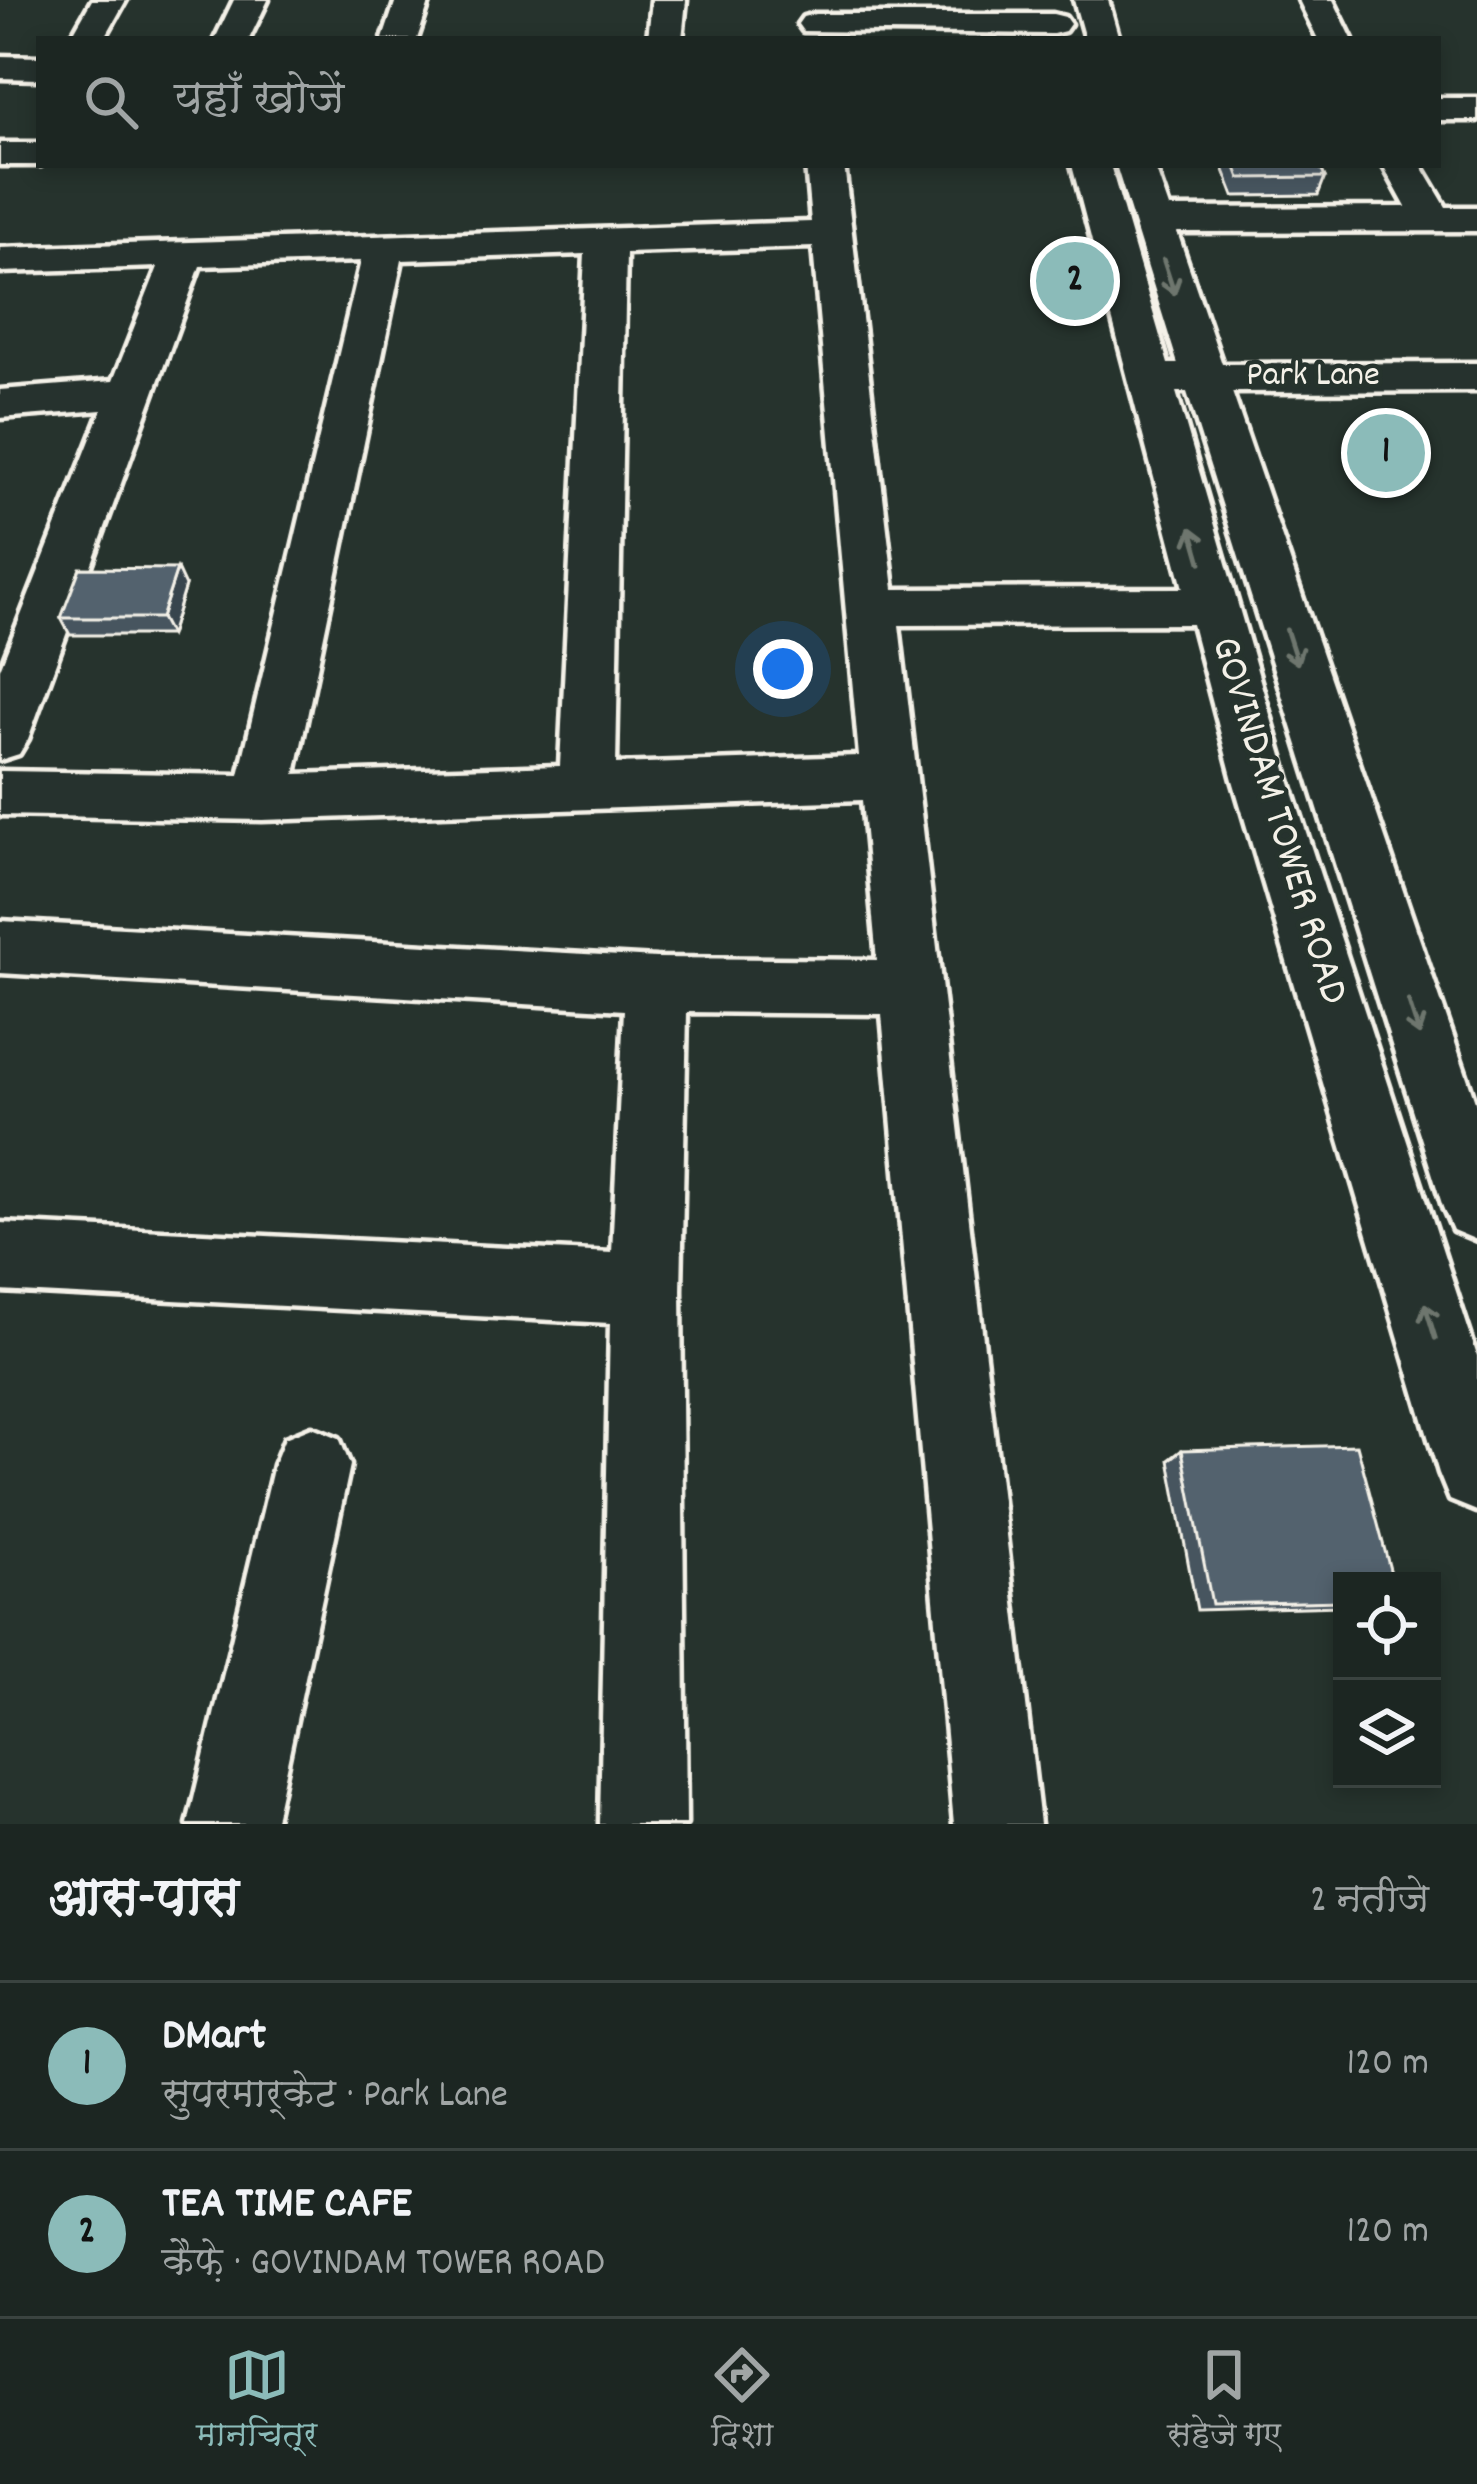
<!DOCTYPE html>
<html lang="hi">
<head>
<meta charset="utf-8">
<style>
	body { margin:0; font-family:Dekko,"Playpen Sans Deva",sans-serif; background:#29322f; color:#f1f3f6 }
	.controls { position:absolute; right:36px; bottom:36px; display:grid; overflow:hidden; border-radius:0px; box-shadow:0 6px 18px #0003 }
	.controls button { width:108px; height:108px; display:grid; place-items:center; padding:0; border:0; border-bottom:3px solid #3a4340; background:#1c2622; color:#f1f3f6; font:60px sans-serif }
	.you { position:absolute; left:783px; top:669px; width:42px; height:42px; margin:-30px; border:9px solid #fff; border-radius:50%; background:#1a73e8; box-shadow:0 0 0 18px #1a73e833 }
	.badge { display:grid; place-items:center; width:78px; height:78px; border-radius:50%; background:#8bbbb9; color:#111; font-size:39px; font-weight:700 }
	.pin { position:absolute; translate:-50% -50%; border:6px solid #fff; box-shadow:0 3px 12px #0006 }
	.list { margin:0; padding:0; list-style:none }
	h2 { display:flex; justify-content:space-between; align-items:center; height:156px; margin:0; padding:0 48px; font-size:51px }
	h2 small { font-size:39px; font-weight:400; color:#a0a5a5 }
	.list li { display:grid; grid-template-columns:78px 1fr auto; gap:36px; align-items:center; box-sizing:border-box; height:168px; padding:0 48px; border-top:3px solid #3a4340 }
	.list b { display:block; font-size:45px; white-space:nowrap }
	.list p { margin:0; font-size:39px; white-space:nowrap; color:#a0a5a5 }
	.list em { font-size:39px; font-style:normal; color:#a0a5a5 }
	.icon { flex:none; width:66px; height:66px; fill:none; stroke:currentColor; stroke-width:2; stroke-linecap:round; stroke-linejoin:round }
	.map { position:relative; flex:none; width:1477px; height:1824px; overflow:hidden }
	.search { position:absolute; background:#1c2622; box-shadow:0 6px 18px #0003; left:36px; right:36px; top:36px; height:132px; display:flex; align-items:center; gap:30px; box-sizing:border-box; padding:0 42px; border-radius:0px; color:#a0a5a5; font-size:45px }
	.sheet { height:492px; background:#1c2622 }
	nav { display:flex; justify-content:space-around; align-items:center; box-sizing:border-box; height:168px; border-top:3px solid #3a4340; background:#1c2622; font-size:33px; color:#a0a5a5 }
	nav a { display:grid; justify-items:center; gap:6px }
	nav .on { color:#8bbbb9 }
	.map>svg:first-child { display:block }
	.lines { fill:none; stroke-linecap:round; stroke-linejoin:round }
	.minor-casing { stroke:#f4f1e8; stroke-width:9 }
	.minor { fill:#26332d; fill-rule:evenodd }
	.wall { fill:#47545f; stroke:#f4f1e8; stroke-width:3 }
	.shaded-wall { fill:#39454d; stroke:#f4f1e8; stroke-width:3 }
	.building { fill:#52626e; stroke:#f4f1e8; stroke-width:3 }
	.oneway { stroke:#6e766e }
	.labels { text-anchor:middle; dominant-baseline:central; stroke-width:9; stroke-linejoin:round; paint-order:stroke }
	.far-street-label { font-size:36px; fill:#f4f1e8; stroke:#26332d }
	.street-label { font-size:42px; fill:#f4f1e8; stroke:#26332d }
</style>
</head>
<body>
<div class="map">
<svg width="1477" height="1824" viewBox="0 0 1477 1824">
	<rect width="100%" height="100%" fill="#26332d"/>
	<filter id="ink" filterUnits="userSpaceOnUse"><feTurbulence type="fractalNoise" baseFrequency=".00833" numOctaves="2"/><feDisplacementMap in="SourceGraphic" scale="24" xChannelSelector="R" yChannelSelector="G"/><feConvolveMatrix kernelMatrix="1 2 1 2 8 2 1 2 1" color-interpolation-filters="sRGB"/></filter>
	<g filter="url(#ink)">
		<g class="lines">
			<g class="minor-casing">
				<g id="minor">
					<path d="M92,0H126L104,39H70Z"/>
					<path d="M234,0H268L249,39H215Z"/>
					<path d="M396,0H430L417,39H383Z"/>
					<path d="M652,0H686L682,39H648Z"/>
					<path d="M1074,0H1108L1119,39H1085Z"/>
					<path d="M1299,0H1333L1352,39H1318Z"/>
					<path d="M815,14H1053L1065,17L1070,24L1065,31L1053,34L803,31L798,24L803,17Z"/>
					<path d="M0,56L39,57V79L0,78Z"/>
					<rect x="1438" y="98" width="39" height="22"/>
					<path d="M0,143H39L41,165H0Z"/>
					<path d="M806,165H844L894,589L1183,588L1072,165H1110L1168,364H1178L1116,165H1154L1169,208L1406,207L1383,165H1421L1446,207H1477V231L1177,232L1222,364L1477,363V391L1232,392L1477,1107V1240L1453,1230L1443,1207L1187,392H1176L1289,780L1477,1356V1511L1450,1500L1439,1473L1233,780L1192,624L899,625L1040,1824H954L882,1014L687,1012L681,1290L686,1824H600L610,1323L0,1291V1223L612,1253L624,1010L0,973V921L656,958L877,960L862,800L262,820L0,815V771L239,775L361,261L200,266L28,739L19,754L0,760V669L102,410L0,418V390L113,381L158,267L0,272V248L811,222ZM813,247L859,756L616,764L626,253ZM585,254L560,766L295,774L402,260Z"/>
					<path d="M312,1427L339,1438L350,1465L274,1824H188L274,1465L285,1438Z"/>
				</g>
			</g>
			<use href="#minor" class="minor"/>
		</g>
		<g class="wall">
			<path d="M1222,165H1319L1325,177L1318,195L1234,196Z"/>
			<path d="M185,586L170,635H70L61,618Z"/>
			<path d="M1182,1450L1342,1581V1606L1197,1610L1169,1460Z"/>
		</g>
		<path class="shaded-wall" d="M177,569L185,586L170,635L161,618Z"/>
		<g class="building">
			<path d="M1235,165H1319L1325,177L1240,178Z"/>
			<path d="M80,568L177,569L161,618H61Z"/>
			<path d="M1357,1445L1393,1581H1342V1601L1212,1604L1182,1450Z"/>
		</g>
		<defs><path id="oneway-shaft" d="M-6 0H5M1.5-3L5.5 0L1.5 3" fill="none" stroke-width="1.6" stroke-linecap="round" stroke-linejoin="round" transform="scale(3)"/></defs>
		<g class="oneway">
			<use href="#oneway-shaft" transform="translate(1169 277) rotate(72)"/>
			<use href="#oneway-shaft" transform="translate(1196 545) rotate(-106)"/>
			<use href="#oneway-shaft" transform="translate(1292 647) rotate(72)"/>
			<use href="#oneway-shaft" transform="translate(1414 1018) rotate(72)"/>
			<use href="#oneway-shaft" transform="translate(1430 1321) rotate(-107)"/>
		</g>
	</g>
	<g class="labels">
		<g class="far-street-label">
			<text x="1313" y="377">Park Lane</text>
		</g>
		<g class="street-label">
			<text transform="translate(1277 821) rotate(73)">GOVINDAM TOWER ROAD</text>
		</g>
	</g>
</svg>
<div class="controls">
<button><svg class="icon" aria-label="locate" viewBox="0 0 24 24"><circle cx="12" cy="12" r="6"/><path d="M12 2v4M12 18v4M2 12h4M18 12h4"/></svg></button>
<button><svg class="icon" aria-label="layers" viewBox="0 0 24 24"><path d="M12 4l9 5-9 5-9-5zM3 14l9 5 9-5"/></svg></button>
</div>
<div class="you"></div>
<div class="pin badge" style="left:1386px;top:453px">1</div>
<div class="pin badge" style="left:1075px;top:281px">2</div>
<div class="search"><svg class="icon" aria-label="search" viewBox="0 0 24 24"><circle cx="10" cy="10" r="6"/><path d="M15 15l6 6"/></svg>यहाँ खोजें</div>
</div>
<section class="sheet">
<h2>आस-पास<small>2 नतीजे</small></h2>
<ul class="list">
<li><span class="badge">1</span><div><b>DMart</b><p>सुपरमार्केट · Park Lane</p></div><em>120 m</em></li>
<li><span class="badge">2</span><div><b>TEA TIME CAFE</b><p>कैफ़े · GOVINDAM TOWER ROAD</p></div><em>120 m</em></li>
</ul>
</section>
<nav>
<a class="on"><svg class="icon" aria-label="map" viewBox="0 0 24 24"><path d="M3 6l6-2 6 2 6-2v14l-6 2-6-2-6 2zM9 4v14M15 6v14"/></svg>मानचित्र</a>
<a><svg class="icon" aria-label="directions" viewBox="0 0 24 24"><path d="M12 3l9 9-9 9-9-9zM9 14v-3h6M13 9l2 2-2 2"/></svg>दिशा</a>
<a><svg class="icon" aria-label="saved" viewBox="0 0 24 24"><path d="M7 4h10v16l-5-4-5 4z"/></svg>सहेजे गए</a>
</nav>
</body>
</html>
